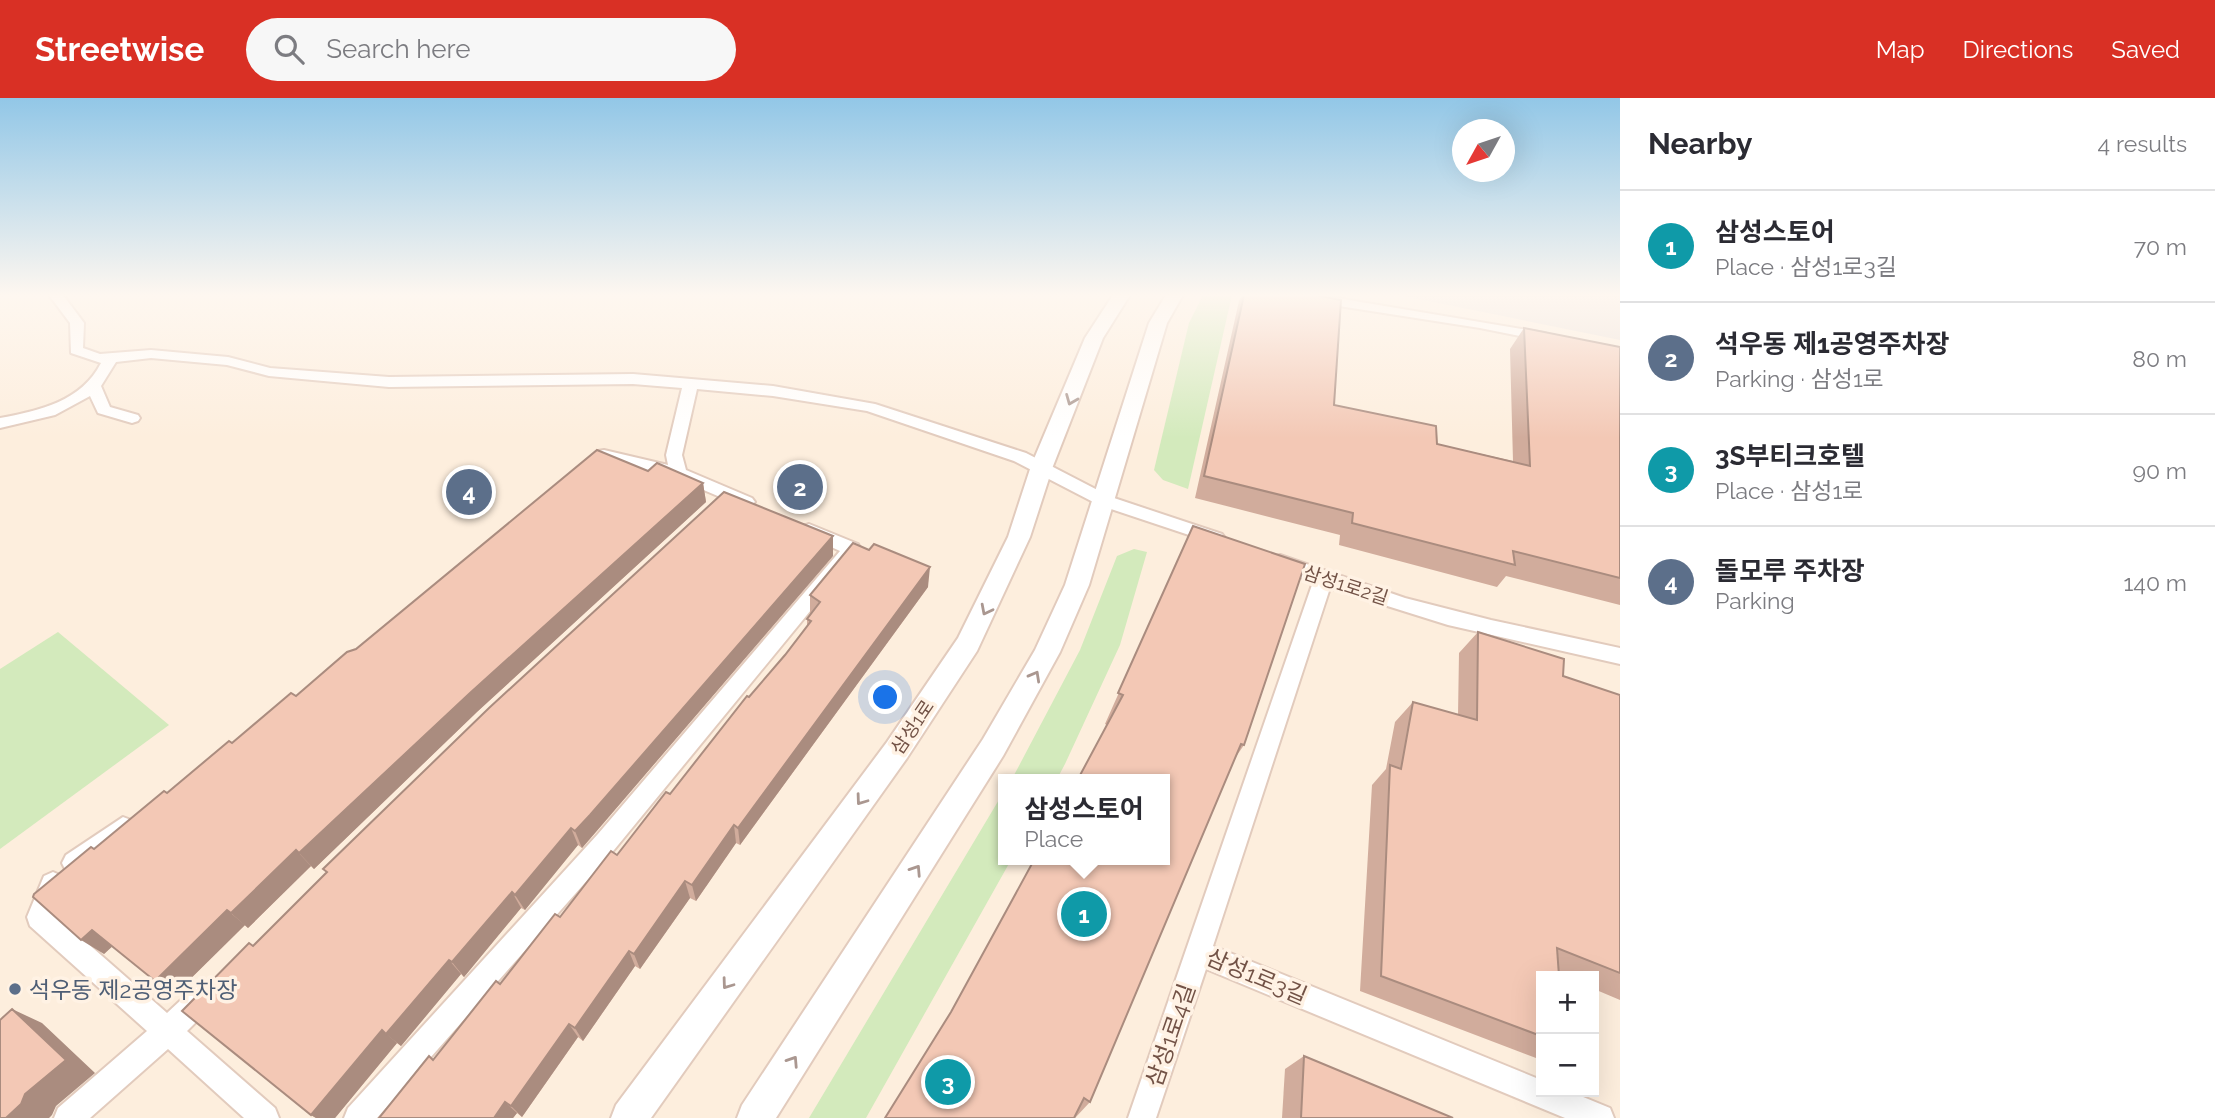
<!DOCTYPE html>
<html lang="en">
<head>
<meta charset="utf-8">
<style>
	body { margin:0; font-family:Raleway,"Noto Sans KR",sans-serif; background:#f7f7f7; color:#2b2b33 }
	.controls { position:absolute; right:21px; bottom:21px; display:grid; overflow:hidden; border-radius:0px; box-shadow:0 7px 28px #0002 }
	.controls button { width:63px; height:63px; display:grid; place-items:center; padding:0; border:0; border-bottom:2px solid #e1e1e2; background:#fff; color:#2b2b33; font:35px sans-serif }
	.compass { position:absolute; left:1452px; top:21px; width:63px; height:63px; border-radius:50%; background:#fff; box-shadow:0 7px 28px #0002; rotate:230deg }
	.you { position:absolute; left:886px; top:600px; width:24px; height:24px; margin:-18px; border:5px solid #fff; border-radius:50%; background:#1a73e8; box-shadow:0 0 0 10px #1a73e833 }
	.badge { display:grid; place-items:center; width:46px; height:46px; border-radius:50%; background:#d93025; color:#fff; font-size:23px; font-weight:700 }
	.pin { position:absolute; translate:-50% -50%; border:4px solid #fff; box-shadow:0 2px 7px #0006 }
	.popup { position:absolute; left:998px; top:676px; width:172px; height:91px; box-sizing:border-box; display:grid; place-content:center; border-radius:0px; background:#fff; filter:drop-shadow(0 2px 5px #0005); font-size:23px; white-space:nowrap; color:#7c7c81 }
	.popup b { font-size:26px; color:#2b2b33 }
	.popup::after { content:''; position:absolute; left:50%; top:100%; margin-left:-14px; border:14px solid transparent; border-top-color:#fff }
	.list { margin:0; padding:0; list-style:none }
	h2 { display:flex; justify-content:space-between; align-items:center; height:91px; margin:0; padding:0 28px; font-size:30px }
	h2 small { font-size:23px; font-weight:400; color:#7c7c81 }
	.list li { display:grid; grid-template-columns:46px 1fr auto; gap:21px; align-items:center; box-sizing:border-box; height:112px; padding:0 28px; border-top:2px solid #e1e1e2 }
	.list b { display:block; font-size:26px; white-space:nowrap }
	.list p { margin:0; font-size:23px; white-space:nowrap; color:#7c7c81 }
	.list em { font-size:23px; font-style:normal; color:#7c7c81 }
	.icon { flex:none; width:38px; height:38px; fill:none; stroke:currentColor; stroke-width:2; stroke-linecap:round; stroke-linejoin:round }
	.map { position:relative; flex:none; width:1620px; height:1020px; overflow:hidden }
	header { display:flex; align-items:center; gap:42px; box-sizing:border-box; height:98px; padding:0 35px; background:#d93025; color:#fff }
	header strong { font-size:33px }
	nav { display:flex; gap:38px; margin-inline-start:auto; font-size:24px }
	.search { width:490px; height:63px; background:#f7f7f7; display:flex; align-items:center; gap:18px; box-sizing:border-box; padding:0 24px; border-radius:38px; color:#7c7c81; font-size:26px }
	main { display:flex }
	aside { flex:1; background:#fff }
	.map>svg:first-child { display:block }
	.industrial { fill:#eae0da }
	.green { fill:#d3eabc }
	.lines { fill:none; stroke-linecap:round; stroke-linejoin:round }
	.minor-casing { stroke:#e2cbbd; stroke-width:4 }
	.tertiary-casing { stroke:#e2cbbd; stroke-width:4 }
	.minor { fill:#fff; fill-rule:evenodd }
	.tertiary { fill:#fff; fill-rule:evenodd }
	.wall { fill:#d1ac9c }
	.shaded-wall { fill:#aa8c7f }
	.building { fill:#f3c8b5; stroke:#aa8c7f; stroke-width:2 }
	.oneway { stroke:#aa9790 }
	.service-dot { fill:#5c6f8a; stroke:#fff2e4; stroke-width:2.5 }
	.labels { text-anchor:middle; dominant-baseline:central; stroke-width:7; stroke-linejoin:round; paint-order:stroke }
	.street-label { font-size:19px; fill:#725246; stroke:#fff2e4 }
	.near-street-label { font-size:23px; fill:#725246; stroke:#fff2e4 }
	.near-service-label { font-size:23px; fill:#4e5e75; stroke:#fff2e4; text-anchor:start }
</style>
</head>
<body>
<header>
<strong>Streetwise</strong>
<div class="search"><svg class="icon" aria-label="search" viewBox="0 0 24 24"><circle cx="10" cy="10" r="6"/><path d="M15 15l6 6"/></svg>Search here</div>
<nav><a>Map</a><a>Directions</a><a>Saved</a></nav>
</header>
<main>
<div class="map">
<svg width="1620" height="1020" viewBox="0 0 1620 1020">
	<rect width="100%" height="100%" fill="#fdeedd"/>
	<path class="industrial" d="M1399,197H1620V242Z"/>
	<g class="green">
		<path d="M1203,197H1232L1188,391L1163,382L1154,372L1189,225Z"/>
		<path d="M1134,451L1147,454L1120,547L1065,666L1057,681H1012L1080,552L1117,458Z"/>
		<path d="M58,534L169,627L0,751V571Z"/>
		<path d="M1003,695L1004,762H1011L866,1020H809Z"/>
	</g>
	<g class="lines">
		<g class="minor-casing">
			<g id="minor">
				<path d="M49,197H63L84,225L83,250L100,256L151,252L228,259L270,270L389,279L633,276L773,288L875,306L1026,355L1111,399L1222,436L1225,440L1222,444L1216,446L1099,407L1014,363L867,313L773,298L697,291L682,357L686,372L752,400L755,404L746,410L673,379L607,363L595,369L587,364L598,353L604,352L668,367L666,357L682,290L633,286L389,289L269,278L227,267L151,260L116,264L101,288L110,309L138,317L140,320L138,323L132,325L98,315L90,298L55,317L0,330V320C39,313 82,303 101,265L71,255L70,225Z"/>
				<path d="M1287,197H1319L1545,235L1552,239L1545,243L1480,230L1294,201Z"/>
				<path d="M809,426L858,446L861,451L614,752L377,1020H344L348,1010L598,736L840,453L803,436L800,432L803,428Z"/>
				<path d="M1280,457L1405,500L1491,522L1620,550V566L1448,527L1330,490L1213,848L1541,982V994H1571L1610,1010L1614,1020H1565L1206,871L1156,1020H1128L1313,484L1273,469L1271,464L1273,459Z"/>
				<path d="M123,719L131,722L135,730L131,738L82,773L74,776L66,773L62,765L66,757Z"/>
				<path d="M53,774L62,778L65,786L53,815L167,915L196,888L205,884L214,888L218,897L214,906L187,933L275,1010L279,1020H244L168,951L90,1020H54L58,1010L147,933L30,828L27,819L44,778Z"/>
			</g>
		</g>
		<g class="tertiary-casing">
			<g id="tertiary">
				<path d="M1113,197H1130L1103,240L1053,368L1030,439L977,553L907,660L651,1020H611L616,1007L887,644L958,540L1008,439L1031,368L1085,240Z"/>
				<path d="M1166,197H1183L1167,225L1089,487L1060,554L1003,658L776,1020H737L742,1007L983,641L1035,552L1065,487L1149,225Z"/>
			</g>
		</g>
		<use href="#minor" class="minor"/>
		<use href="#tertiary" class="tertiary"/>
	</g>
	<g class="wall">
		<path d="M1242,197H1315L1334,307L1437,346L1513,363L1510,251L1524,230L1620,249V507L1506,478L1497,489L1339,447L1340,437L1195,400L1239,203Z"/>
		<path d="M648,373L703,385L706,404L478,613L314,771L311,768L248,830L245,827L175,896L155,883L112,848L104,856L94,751L232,645L296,598L356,551Z"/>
		<path d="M1193,428L1244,647L1233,663L1090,1004L1075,1020L951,914L1107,627L1105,626Z"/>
		<path d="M833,458L596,734L582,750L578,747L525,812L521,810L464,879L461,876L401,948L397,945L335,1020H316L311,1017L326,774L323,771Z"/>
		<path d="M928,489L740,747L736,745L696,803L690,800L640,871L635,868L583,943L578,939L522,1019L517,1015L513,1020H379L433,962L560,819L617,757L670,696L785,557L807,529V521L810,517V497Z"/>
		<path d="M1478,534L1563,578L1620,597V902L1594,891V878H1562L1559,877L1541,878V958L1536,960L1360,893L1372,687L1386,671L1395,624L1413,604L1458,617L1459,555Z"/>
		<path d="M1304,958L1453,1020H1282L1285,971Z"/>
	</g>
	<g class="shaded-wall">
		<path d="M703,385L706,404L478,613L314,771L299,755L470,595Z"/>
		<path d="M833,438V458L582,750L575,733Z"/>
		<path d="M930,469L928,489L740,747L738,730Z"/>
		<path d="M734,727L736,745L696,803L692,787Z"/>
		<path d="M571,730L578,747L525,812L515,797Z"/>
		<path d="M296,752L311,768L248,830L231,815Z"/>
		<path d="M685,783L690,800L640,871L634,856Z"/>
		<path d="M512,794L521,810L464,879L452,864Z"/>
		<path d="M227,812L245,827L175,896L155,883Z"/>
		<path d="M92,832L115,846L104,856L81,842Z"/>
		<path d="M629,853L635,868L583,943L575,930Z"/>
		<path d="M449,862L461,876L401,948L386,936Z"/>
		<path d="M12,911L42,925L95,975L56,1008L52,1017L49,1020H6Z"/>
		<path d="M569,926L578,939L522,1019L511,1008Z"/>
		<path d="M382,932L397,945L335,1020H316L311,1017Z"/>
		<path d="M505,1004L517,1015L513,1020H494Z"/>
	</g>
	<g class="building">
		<path d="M1244,197H1315L1341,202L1334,307L1436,328L1437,346L1530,368L1524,230L1620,249V480L1513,453L1515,467L1352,425L1353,415L1204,378Z"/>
		<path d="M597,352L648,373L657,365L703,385L470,595L299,755L296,752L231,815L227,812L155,883L92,832L81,842L33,799L34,796L91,749L94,751L164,693L167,695L229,643L232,645L291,595L296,598L347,554L356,551Z"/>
		<path d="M724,394L833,438L590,717L575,733L571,730L515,797L512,794L452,864L449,862L386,936L382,932L311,1017L182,913L249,845L253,848L327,774L323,771L489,610Z"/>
		<path d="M1193,428L1305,466L1244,647L1241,646L1090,1004L1084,1000L1074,1020H885L951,914L1034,762H1165V681H1078L1123,597L1118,595Z"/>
		<path d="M853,445L869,452L874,446L930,469L738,730L734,727L692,787L685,783L634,856L629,853L575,930L569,926L511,1008L505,1004L494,1020H379L429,958L433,962L496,883L500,886L555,816L560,819L611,753L617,757L666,694L670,696L747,598L749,599L785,557L811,523L807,521L820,504L810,497Z"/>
		<path d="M1478,534L1564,561L1563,578L1620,597V875L1557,850L1559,878H1541V938L1381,878L1390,667L1401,671L1413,604L1477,622Z"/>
		<path d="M12,911L66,962L25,996L21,1006L6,1020H0V922Z"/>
		<path d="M1304,958L1453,1020H1301Z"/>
	</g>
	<defs><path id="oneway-chevron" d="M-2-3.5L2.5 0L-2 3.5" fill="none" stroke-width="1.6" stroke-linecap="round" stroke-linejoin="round" transform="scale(1.75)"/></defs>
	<g class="oneway">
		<use href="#oneway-chevron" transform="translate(1071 302) rotate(112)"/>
		<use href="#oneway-chevron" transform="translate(986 512) rotate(117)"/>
		<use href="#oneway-chevron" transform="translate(1035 578) rotate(-61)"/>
		<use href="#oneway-chevron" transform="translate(861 702) rotate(126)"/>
		<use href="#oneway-chevron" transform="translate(916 772) rotate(-57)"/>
		<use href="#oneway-chevron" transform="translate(727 886) rotate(126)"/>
		<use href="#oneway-chevron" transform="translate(793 963) rotate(-57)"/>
	</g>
	<linearGradient id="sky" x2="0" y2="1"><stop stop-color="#92c7e7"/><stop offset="0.58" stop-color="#fef7f0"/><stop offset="1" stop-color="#fef7f0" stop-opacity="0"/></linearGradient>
	<rect width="1620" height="340" fill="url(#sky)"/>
	<circle class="service-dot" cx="15" cy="891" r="7"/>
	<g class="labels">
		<g class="street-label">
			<text transform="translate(1346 487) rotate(18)">삼성1로2길</text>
			<text transform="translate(912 629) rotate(-56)">삼성1로</text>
		</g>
		<g class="near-street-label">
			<text transform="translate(1257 878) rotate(23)">삼성1로3길</text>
			<text transform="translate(1170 937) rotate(-71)">삼성1로4길</text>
		</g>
		<g class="near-service-label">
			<text x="29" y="891">석우동 제2공영주차장</text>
		</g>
	</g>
</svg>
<div class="controls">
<button>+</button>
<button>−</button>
</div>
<svg class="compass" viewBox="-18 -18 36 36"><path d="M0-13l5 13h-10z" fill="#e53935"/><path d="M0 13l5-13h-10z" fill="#7c7c81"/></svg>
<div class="you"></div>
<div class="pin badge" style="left:1084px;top:816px;background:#0f9aa8">1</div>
<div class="popup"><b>삼성스토어</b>Place</div>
<div class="pin badge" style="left:800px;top:389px;background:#5c6f8a">2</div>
<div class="pin badge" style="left:948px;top:984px;background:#0f9aa8">3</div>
<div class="pin badge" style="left:469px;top:394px;background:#5c6f8a">4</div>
</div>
<aside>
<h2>Nearby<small>4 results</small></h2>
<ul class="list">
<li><span class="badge" style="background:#0f9aa8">1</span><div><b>삼성스토어</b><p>Place · 삼성1로3길</p></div><em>70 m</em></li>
<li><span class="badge" style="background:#5c6f8a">2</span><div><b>석우동 제1공영주차장</b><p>Parking · 삼성1로</p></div><em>80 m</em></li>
<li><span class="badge" style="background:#0f9aa8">3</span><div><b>3S부티크호텔</b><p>Place · 삼성1로</p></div><em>90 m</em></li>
<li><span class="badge" style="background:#5c6f8a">4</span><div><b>돌모루 주차장</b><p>Parking</p></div><em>140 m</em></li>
</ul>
</aside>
</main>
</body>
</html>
